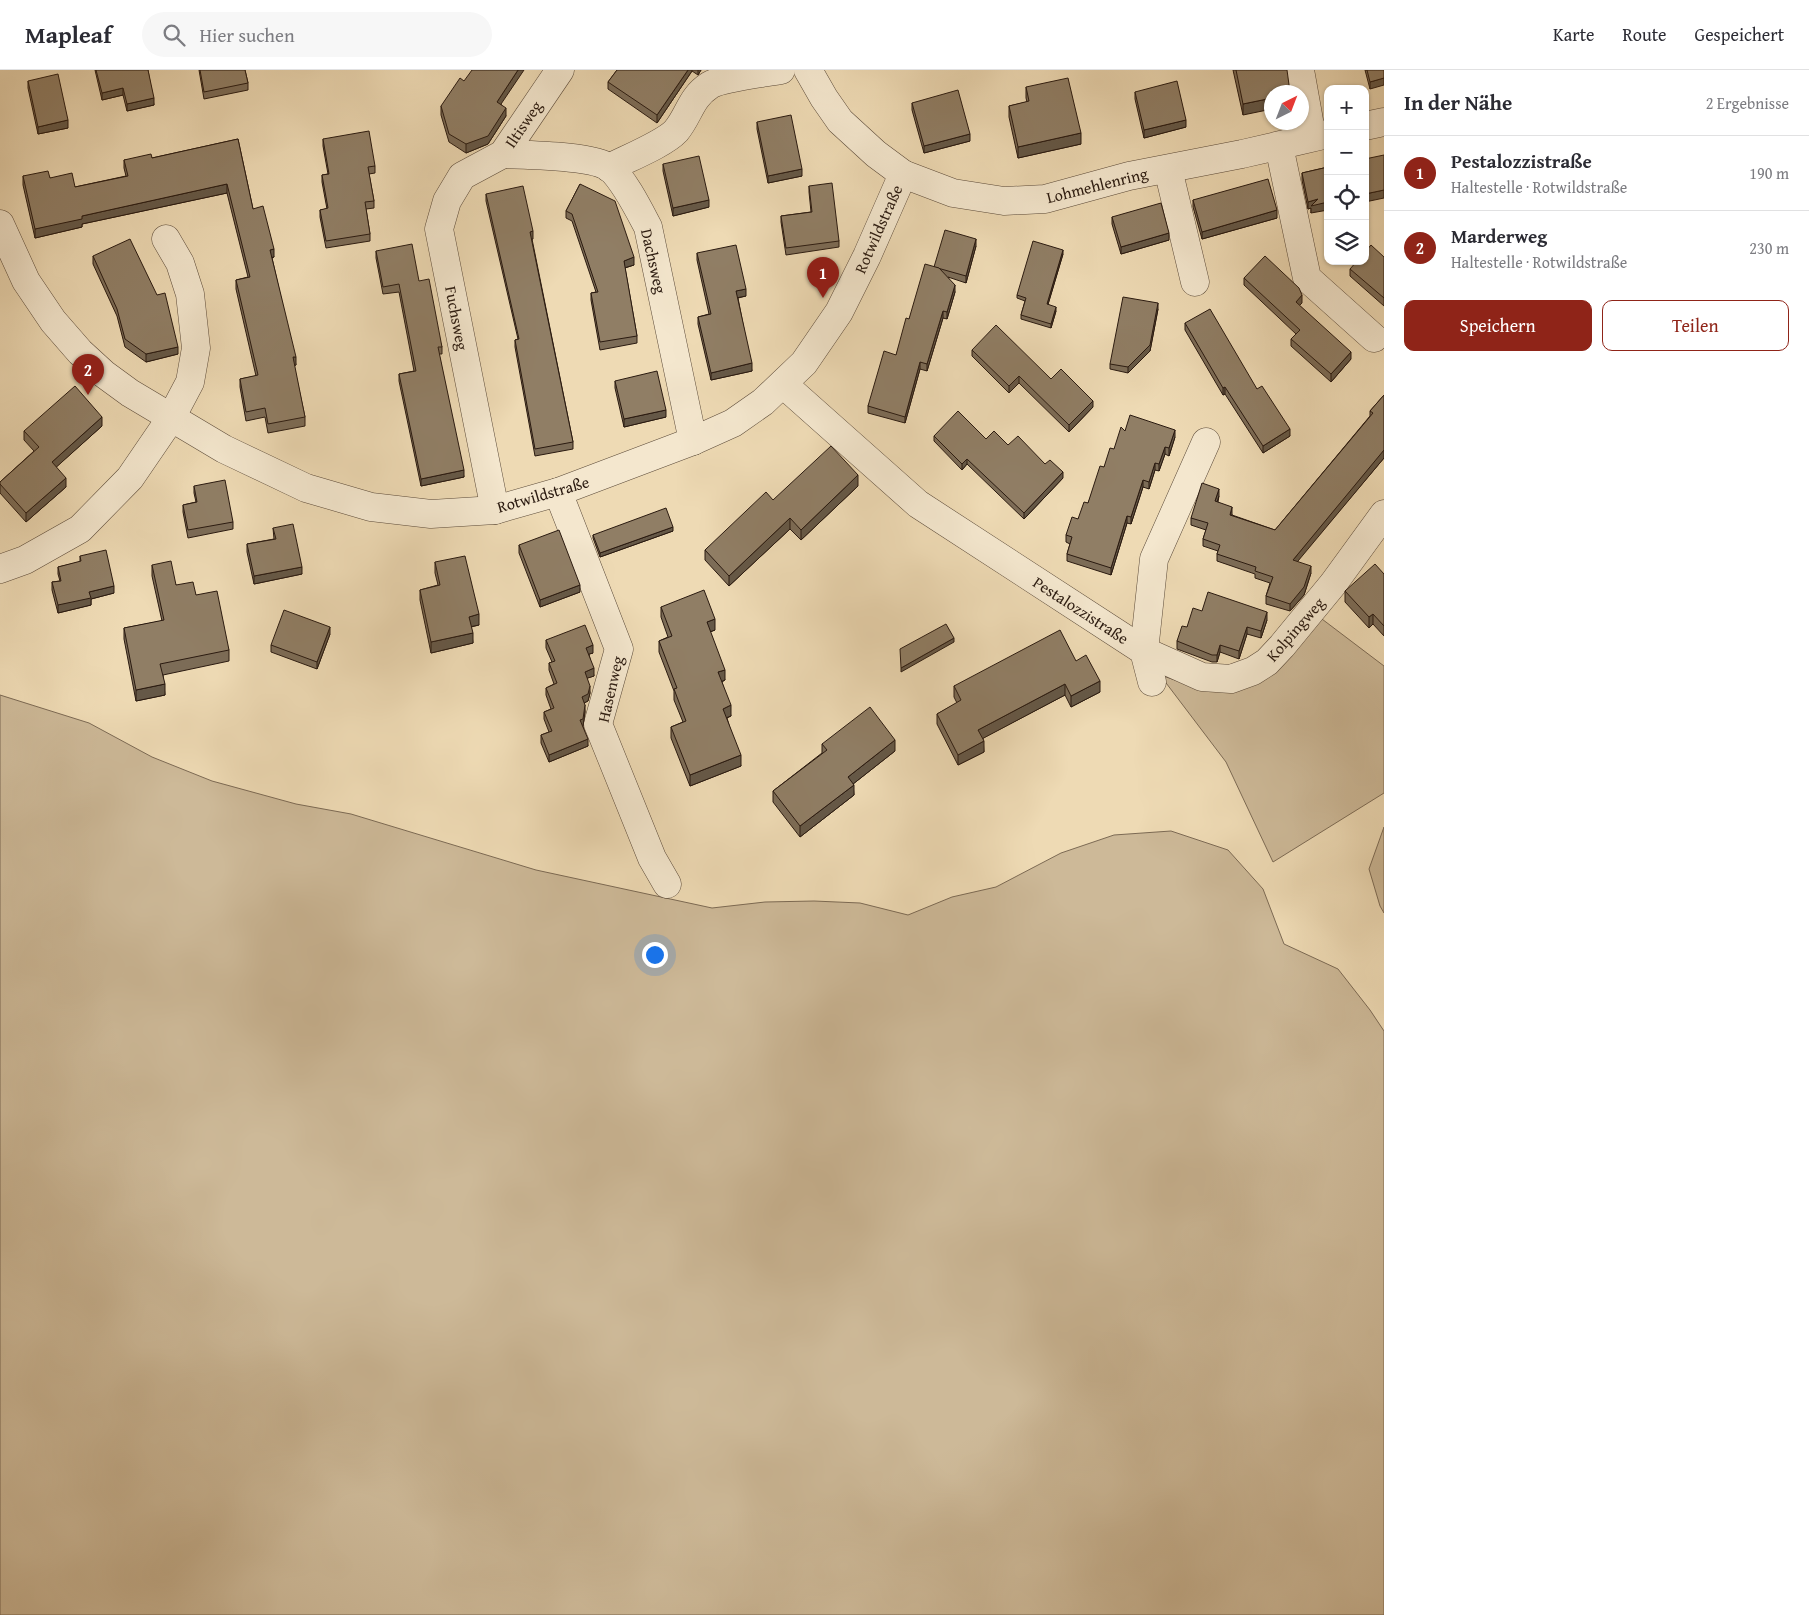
<!DOCTYPE html>
<html lang="de">
<head>
<meta charset="utf-8">
<style>
	body { margin:0; font-family:"Gentium Book Plus",serif; background:#f7f7f7; color:#2b2b33 }
	.controls { position:absolute; right:15px; top:15px; display:grid; overflow:hidden; border-radius:10px; box-shadow:0 1px 4px #0004 }
	.controls button { width:45px; height:45px; display:grid; place-items:center; padding:0; border:0; border-bottom:1px solid #e1e1e2; background:#fff; color:#2b2b33; font:25px sans-serif }
	.compass { position:absolute; left:1264px; top:15px; width:45px; height:45px; border-radius:50%; background:#fff; box-shadow:0 1px 4px #0004; rotate:42deg }
	.you { position:absolute; left:654px; top:884px; width:18px; height:18px; margin:-12px; border:4px solid #fff; border-radius:50%; background:#1a73e8; box-shadow:0 0 0 8px #1a73e833 }
	.badge { display:grid; place-items:center; width:32px; height:32px; border-radius:50%; background:#8f2418; color:#fff; font-size:16px; font-weight:700 }
	.pin { position:absolute; translate:-50% -41px; filter:drop-shadow(0 1px 2px #0008) }
	.pin::after { content:''; position:absolute; top:26px; width:18px; height:15px; background:inherit; clip-path:polygon(0 0,100% 0,50% 100%) }
	.list { margin:0; padding:0; list-style:none }
	h2 { display:flex; justify-content:space-between; align-items:center; height:65px; margin:0; padding:0 20px; font-size:21px }
	h2 small { font-size:16px; font-weight:400; color:#7c7c81 }
	.list li { display:grid; grid-template-columns:32px 1fr auto; gap:15px; align-items:center; box-sizing:border-box; height:75px; padding:0 20px; border-top:1px solid #e1e1e2 }
	.list b { display:block; font-size:19px; white-space:nowrap }
	.list p { margin:0; font-size:16px; white-space:nowrap; color:#7c7c81 }
	.list em { font-size:16px; font-style:normal; color:#7c7c81 }
	.actions { display:flex; gap:10px; padding:15px 20px }
	.actions a { flex:1; padding:11px 0; border:1px solid #8f2418; border-radius:10px; text-align:center; font-size:18px; color:#8f2418 }
	.actions .main { background:#8f2418; color:#fff }
	.icon { flex:none; width:28px; height:28px; fill:none; stroke:currentColor; stroke-width:2; stroke-linecap:round; stroke-linejoin:round }
	.map { position:relative; flex:none; width:1384px; height:1545px; overflow:hidden }
	header { display:flex; align-items:center; gap:30px; box-sizing:border-box; height:70px; padding:0 25px; background:#fff; border-bottom:1px solid #e1e1e2 }
	header strong { font-size:24px }
	nav { display:flex; gap:28px; margin-inline-start:auto; font-size:18px }
	.search { width:350px; height:45px; background:#f7f7f7; display:flex; align-items:center; gap:12px; box-sizing:border-box; padding:0 18px; border-radius:28px; color:#7c7c81; font-size:19px }
	main { display:flex }
	aside { flex:1; background:#fff }
	.map>svg:first-child { display:block }
	.green { fill:#cdb998; stroke:#7c6a54 }
	.lines { fill:none; stroke-linecap:round; stroke-linejoin:round }
	.minor-casing { stroke:#5b4a39; stroke-width:29 }
	.minor { stroke:#f4e7ce; stroke-width:28 }
	.wall { fill:#7c6c57; stroke:#2a1a10 }
	.shaded-wall { fill:#655847; stroke:#2a1a10 }
	.building { fill:#907e65; stroke:#2a1a10 }
	.labels { text-anchor:middle; dominant-baseline:central; stroke-width:4; stroke-linejoin:round; paint-order:stroke }
	.street-label { font-size:16px; fill:#2a1a10; stroke:#f4e7ce }
</style>
</head>
<body>
<header>
<strong>Mapleaf</strong>
<div class="search"><svg class="icon" aria-label="search" viewBox="0 0 24 24"><circle cx="10" cy="10" r="6"/><path d="M15 15l6 6"/></svg>Hier suchen</div>
<nav><a>Karte</a><a>Route</a><a>Gespeichert</a></nav>
</header>
<main>
<div class="map">
<svg width="1384" height="1545" viewBox="0 0 1384 1545">
	<rect width="100%" height="100%" fill="#eedab4"/>
	<filter id="stains"><feTurbulence type="fractalNoise" baseFrequency=".004" numOctaves="4"/><feColorMatrix values="0 0 0 0 .2 0 0 0 0 .09 0 0 0 0 .02 0 0 0 .5 -.17"/></filter>
	<radialGradient id="worn" r=".72"><stop offset=".6" stop-color="#630" stop-opacity="0"/><stop offset="1" stop-color="#630" stop-opacity=".3"/></radialGradient>
	<g class="green">
		<path d="M1318,546L1384,596V723L1273,792L1226,692L1160,605L1199,618Z"/>
		<path d="M0,625L89,653L152,687L212,711L296,734L351,744L536,800L712,838L765,832L814,831L860,833L908,845L952,827L996,817L1061,783L1114,765L1171,761L1228,780L1263,819L1284,874L1338,899L1370,940L1384,961V1545H0Z"/>
		<path d="M1384,757V843L1380,836L1369,799Z"/>
	</g>
	<g class="lines">
		<g class="minor-casing">
			<g id="minor">
				<path d="M808,0L824,28L840,51L876,84L903,104L953,123L1004,131L1045,129L1129,106L1242,84L1328,64"/>
				<path d="M1300,0L1312,67"/>
				<path d="M1365,56L1384,52"/>
				<path d="M1279,76L1307,208L1374,268"/>
				<path d="M503,84C525,85 593,85 610,98C624,110 639,140 648,157L693,371"/>
				<path d="M609,98C626,89 664,74 676,61C690,44 690,28 710,15C722,8 764,3 781,0"/>
				<path d="M1168,99L1195,212"/>
				<path d="M0,154L26,211L53,251L80,282L104,304L130,323L224,379L306,418L371,437L431,444L495,440L558,422L693,371L733,353L763,332L804,293L839,242L867,186L903,104"/>
				<path d="M783,314L918,434L1144,581L1152,612"/>
				<path d="M1206,372L1154,489L1144,581L1202,607L1231,609L1253,601L1267,592L1282,576L1333,514L1384,444"/>
				<path d="M558,422L619,579L598,654L652,788L667,814"/>
				<path d="M495,440L439,159L447,131L462,106L503,84L560,0"/>
				<path d="M0,499L25,490L80,459L130,408L171,348L190,312L196,278L190,224L180,193L166,169"/>
			</g>
		</g>
		<use href="#minor" class="minor"/>
	</g>
	<g class="wall">
		<path d="M95,0H148L154,35L127,41L123,25L102,30Z"/>
		<path d="M199,0H245L248,13V20L204,29Z"/>
		<path d="M617,0H701L698,5L692,1L657,53L608,19V12Z"/>
		<path d="M1233,0H1287L1243,45Z"/>
		<path d="M1365,0H1384L1370,19Z"/>
		<path d="M28,11L68,58L38,64L28,18Z"/>
		<path d="M1026,17L1081,74L1018,88L1009,47V36L1027,32L1026,28Z"/>
		<path d="M1135,22L1186,57L1144,68L1135,29Z"/>
		<path d="M912,33L970,71L924,83L912,40Z"/>
		<path d="M501,34L506,46L488,74L466,83L449,72L441,45V36Z"/>
		<path d="M757,52L802,106L768,113L757,59Z"/>
		<path d="M238,69L253,139L274,187L272,188L296,295L294,296L305,347V356L268,363L265,347L246,351L240,317V309L256,306L236,219V210L248,207L227,123L82,154V157L35,168L23,115V106L50,108L75,117L126,106L124,98V90L152,88Z"/>
		<path d="M323,69L375,96V103L369,104L374,131V138L366,139L370,164V171L326,178L320,147V140L327,139L322,112V105L328,104L323,76Z"/>
		<path d="M663,94L709,137L673,146L663,101Z"/>
		<path d="M1328,97L1311,143V138L1308,139L1302,110V103Z"/>
		<path d="M580,114L634,195L625,198L637,266V273L600,280L591,230V223L596,222L572,151L566,148V141Z"/>
		<path d="M809,116L839,171V177L786,185L781,152V146L811,142L809,122Z"/>
		<path d="M486,124L533,169H532L573,372V379L535,386L515,277V270L518,269L486,131Z"/>
		<path d="M1193,130L1277,148L1202,169L1193,137Z"/>
		<path d="M1112,147L1169,170L1121,184L1112,154Z"/>
		<path d="M976,176L966,213L948,207L955,222L947,249L943,248L927,301L920,299L905,353L868,343V336L896,285L909,249L934,197Z"/>
		<path d="M376,181L419,211L442,277V284H439L464,407L421,416L399,311V304L414,301L399,222L383,224L376,188Z"/>
		<path d="M697,183L746,226L738,228L752,301L711,310L698,254V247L709,244L697,190Z"/>
		<path d="M1063,184L1048,234L1056,241L1051,258L1021,249V245L1025,231L1017,228V225Z"/>
		<path d="M93,186L178,284L146,292L125,277L117,246L93,194Z"/>
		<path d="M1384,187V236L1350,206V199Z"/>
		<path d="M1244,208L1302,233L1299,235L1351,289L1331,312L1291,276V269L1296,264L1244,215Z"/>
		<path d="M1158,239L1150,281L1128,303L1110,299V294Z"/>
		<path d="M1185,253L1257,319L1290,366L1263,383L1225,324L1223,325L1185,260Z"/>
		<path d="M972,280L1051,309L1093,337L1069,362L1019,313L1009,323L972,286Z"/>
		<path d="M615,311L666,347L624,357L615,318Z"/>
		<path d="M1384,325V388L1297,491L1311,503L1304,525L1290,541L1266,534V526L1270,513L1255,508V504L1217,491V484L1218,481L1203,476V469L1206,460L1191,455V448L1219,426L1218,432L1232,444V445L1275,460L1370,346V341Z"/>
		<path d="M102,356L56,397L66,417L26,452L0,423V412L34,381L24,370V361Z"/>
		<path d="M1125,361L1175,367L1169,386L1165,384L1159,401L1155,400L1149,419L1143,417L1131,454L1127,453L1111,505L1067,491V484L1070,474L1066,472V465L1078,449L1088,433L1104,397Z"/>
		<path d="M934,366L986,369L1008,375L1063,408L1024,449L967,394L962,400L934,371Z"/>
		<path d="M194,416L233,452V459L188,468L183,442V435L196,432L194,423Z"/>
		<path d="M858,416L801,470L790,459L729,516L705,490V480L773,430Z"/>
		<path d="M273,458L302,504L254,514L247,482V474L274,469Z"/>
		<path d="M673,461L600,487L593,468V465Z"/>
		<path d="M519,475L580,522L540,537L519,483Z"/>
		<path d="M80,486L114,523L91,529V535L58,543L52,520V512L60,511L58,504V497L80,492Z"/>
		<path d="M435,492L479,555L471,557L473,573L431,583L420,530V520L438,515L435,503Z"/>
		<path d="M152,495L176,515L196,525L229,580V591L163,605L165,625L136,631L124,569V558L162,551L152,506Z"/>
		<path d="M1384,504V566L1373,554L1369,558L1345,532V521Z"/>
		<path d="M661,537L715,560L710,562L725,610L722,612L731,646L727,648L741,696L690,716L671,668V657L683,652L674,630V621L659,582V571L668,567L661,547Z"/>
		<path d="M1202,541L1267,550L1261,568L1247,564L1239,589L1220,582L1217,592H1212L1177,579V571L1187,557Z"/>
		<path d="M330,564L317,599L271,582V575Z"/>
		<path d="M546,570L593,583L589,584L594,606L587,608L590,623L588,631L584,633L585,642L583,656L588,676L549,692L541,673V665L549,662L544,649V642L551,639L546,625V618L554,614L549,600V593L552,592L546,578Z"/>
		<path d="M1076,591L1100,622L1071,637L1065,625L983,668L984,682L958,695L937,654V644L957,633L954,627V616Z"/>
		<path d="M822,674L895,681L853,714L854,725L800,767L773,732V721L822,683Z"/>
	</g>
	<g class="shaded-wall">
		<path d="M518,0H524L497,40V32Z"/>
		<path d="M688,0H692V1L657,53V45Z"/>
		<path d="M698,0H701L698,5Z"/>
		<path d="M1384,8V15L1370,19V12Z"/>
		<path d="M123,18V25L102,30V23Z"/>
		<path d="M154,28V35L127,41V34Z"/>
		<path d="M1272,28V39L1243,45V34Z"/>
		<path d="M506,38V46L488,74L466,83V74Z"/>
		<path d="M68,50V58L38,64V57Z"/>
		<path d="M1186,50V57L1144,68V60Z"/>
		<path d="M1081,63V74L1018,88V77Z"/>
		<path d="M970,64V71L924,83V76Z"/>
		<path d="M802,99V106L768,113V106Z"/>
		<path d="M227,114V123L82,154V157L35,168V159L82,146Z"/>
		<path d="M1384,120V128L1365,132V124Z"/>
		<path d="M1318,129L1328,132V140L1311,143V138L1308,139V132Z"/>
		<path d="M709,130V137L673,146V138Z"/>
		<path d="M1277,140V148L1202,169V162Z"/>
		<path d="M533,161V169H530V162Z"/>
		<path d="M1169,163V170L1121,184V177Z"/>
		<path d="M976,169V176L966,213V206Z"/>
		<path d="M274,179V187L270,188V180Z"/>
		<path d="M1063,180V184L1047,238V234Z"/>
		<path d="M634,187V195L624,198V191Z"/>
		<path d="M955,215V222L947,249V242Z"/>
		<path d="M746,219V226L736,228V221Z"/>
		<path d="M1302,225V233L1296,239V232Z"/>
		<path d="M1158,233V239L1150,281L1128,303V297Z"/>
		<path d="M1056,237V241L1051,258V254Z"/>
		<path d="M943,241V248L927,301V294Z"/>
		<path d="M178,277V284L146,292V284Z"/>
		<path d="M1351,282V289L1331,312V304Z"/>
		<path d="M293,287H296V295L293,296Z"/>
		<path d="M920,292V299L905,353V347Z"/>
		<path d="M752,293V301L711,310V303Z"/>
		<path d="M1019,306V313L1009,323V316Z"/>
		<path d="M1225,317V324L1223,325V318Z"/>
		<path d="M1093,331V337L1069,362V355Z"/>
		<path d="M666,340V347L624,357V349Z"/>
		<path d="M102,347V356L52,401V392Z"/>
		<path d="M1290,359V366L1263,383V376Z"/>
		<path d="M1175,360V367L1169,386V378Z"/>
		<path d="M1165,377V384L1159,401V394Z"/>
		<path d="M1384,378V388L1293,497V490Z"/>
		<path d="M967,389V394L962,400V394Z"/>
		<path d="M1155,393V400L1149,419V412Z"/>
		<path d="M464,400V407L421,416V409Z"/>
		<path d="M1063,402V408L1024,449V443Z"/>
		<path d="M858,405V416L801,470V460Z"/>
		<path d="M66,408V417L26,452V443Z"/>
		<path d="M1143,410V417L1131,454V447Z"/>
		<path d="M1219,419V426L1215,438V431Z"/>
		<path d="M1232,437V444L1230,452V445Z"/>
		<path d="M1127,446V453L1111,505V498Z"/>
		<path d="M790,448V459L729,516V506Z"/>
		<path d="M673,457V461L600,487V483Z"/>
		<path d="M1311,496V503L1304,525L1290,541V534Z"/>
		<path d="M302,497V504L254,514V506Z"/>
		<path d="M580,515V522L540,537V530Z"/>
		<path d="M114,516V523L91,529V535L58,543V535L89,522Z"/>
		<path d="M1267,542V550L1261,568V561Z"/>
		<path d="M479,544V555L469,557V547Z"/>
		<path d="M1373,544V554L1369,558V547Z"/>
		<path d="M715,549V560L707,563V552Z"/>
		<path d="M330,557V564L317,599V592Z"/>
		<path d="M1247,557V564L1239,589V581Z"/>
		<path d="M473,563V573L431,583V572Z"/>
		<path d="M954,568V572L901,602V598Z"/>
		<path d="M593,575V583L586,585V578Z"/>
		<path d="M1220,575V582L1217,592V585Z"/>
		<path d="M594,598V606L585,609V602Z"/>
		<path d="M725,600V610L718,613V602Z"/>
		<path d="M1100,611V622L1071,637V626Z"/>
		<path d="M165,614V625L136,631V620Z"/>
		<path d="M1065,614V625L978,671V660Z"/>
		<path d="M590,616V623L588,631L582,634V627Z"/>
		<path d="M585,635V642L583,656L580,657V650Z"/>
		<path d="M731,635V646L723,649V639Z"/>
		<path d="M588,669V676L549,692V685Z"/>
		<path d="M895,670V681L848,718V707Z"/>
		<path d="M984,671V682L958,695V685Z"/>
		<path d="M741,685V696L690,716V705Z"/>
		<path d="M854,715V725L800,767V756Z"/>
	</g>
	<g class="building">
		<path d="M96,0H148L154,28L127,34L123,18L102,23Z"/>
		<path d="M200,0H245L248,13L204,22Z"/>
		<path d="M472,0H518L497,32L506,38L488,66L466,74L449,64L441,36L460,8L464,11Z"/>
		<path d="M617,0H688L657,45L608,12Z"/>
		<path d="M1236,0H1287L1290,22H1272V28L1243,34Z"/>
		<path d="M1367,0H1384V8L1370,12Z"/>
		<path d="M58,4L68,50L38,57L28,11Z"/>
		<path d="M1068,8L1081,63L1018,77L1009,36L1029,31L1026,17Z"/>
		<path d="M1177,11L1186,50L1144,60L1135,22Z"/>
		<path d="M958,20L970,64L924,76L912,33Z"/>
		<path d="M791,45L802,99L768,106L757,52Z"/>
		<path d="M369,61L375,96L368,97L374,131L365,132L370,164L326,171L320,140L328,138L322,105L329,104L323,69Z"/>
		<path d="M238,69L253,139L263,136L274,179L270,180L296,287H293L305,347L268,354L265,338L246,342L240,309L258,305L236,210L250,207L227,114L82,146V149L35,159L23,106L48,101L50,108L72,103L75,117L128,106L124,90L151,84L152,88Z"/>
		<path d="M1384,85V120L1365,124V89Z"/>
		<path d="M699,86L709,130L673,138L663,94Z"/>
		<path d="M1328,97V132L1311,136L1318,129L1308,132L1302,103Z"/>
		<path d="M1268,109L1277,140L1202,162L1193,130Z"/>
		<path d="M832,113L839,171L786,178L781,146L812,142L809,116Z"/>
		<path d="M580,114L615,131L634,187L624,191L637,266L600,272L591,223L598,222L572,144L566,141Z"/>
		<path d="M523,116L533,161L530,162L573,372L535,379L515,270L519,269L486,124Z"/>
		<path d="M1161,133L1169,163L1121,177L1112,147Z"/>
		<path d="M945,160L976,169L966,206L934,197Z"/>
		<path d="M130,169L157,225L165,223L178,277L146,284L125,269L117,239L93,186Z"/>
		<path d="M1033,171L1063,180L1047,234L1056,237L1051,254L1021,245L1026,228L1017,225Z"/>
		<path d="M412,174L419,211L429,209L442,277H438L464,400L421,409L399,304L416,301L399,214L383,217L376,181Z"/>
		<path d="M736,175L746,219L736,221L752,293L711,303L698,247L711,244L697,183Z"/>
		<path d="M1371,175L1384,187V228L1350,199L1357,191H1365V182Z"/>
		<path d="M1265,186L1299,218L1302,225L1296,232L1351,282L1331,304L1291,269L1300,260L1244,208Z"/>
		<path d="M925,194L939,198L955,215L947,242L943,241L927,294L920,292L905,347L868,336L884,281L896,285L906,248L909,249Z"/>
		<path d="M1123,227L1158,233L1150,275L1128,297L1110,294Z"/>
		<path d="M1210,239L1257,319L1262,316L1290,359L1263,376L1225,317L1223,318L1185,253Z"/>
		<path d="M996,255L1051,309L1061,299L1093,331L1069,355L1019,306L1009,316L972,280Z"/>
		<path d="M657,301L666,340L624,349L615,311Z"/>
		<path d="M75,316L102,347L52,392L66,408L26,443L0,414V412L39,377L24,361Z"/>
		<path d="M1384,325V380L1293,490L1311,496L1304,517L1290,534L1266,526L1273,507L1255,501L1256,497L1217,484L1220,475L1203,469L1208,453L1191,448L1202,413L1219,419L1215,431L1232,437L1230,445L1275,460L1373,343L1370,341Z"/>
		<path d="M958,341L986,369L994,361L1008,375L1018,366L1045,394L1050,390L1063,402L1024,443L967,389L962,394L934,366Z"/>
		<path d="M1130,345L1175,360L1169,378L1165,377L1159,394L1155,393L1149,412L1143,410L1131,447L1127,446L1111,498L1067,484L1072,467L1066,465L1072,447L1078,449L1084,432L1088,433L1100,396L1104,397L1110,378L1114,379L1121,357L1125,361Z"/>
		<path d="M831,376L858,405L801,460L790,448L729,506L705,480L766,422L773,430Z"/>
		<path d="M225,410L233,452L188,460L183,435L197,432L194,416Z"/>
		<path d="M666,438L673,457L600,483L593,465Z"/>
		<path d="M293,454L302,497L254,506L247,474L276,469L273,458Z"/>
		<path d="M559,460L580,515L540,530L519,475Z"/>
		<path d="M106,480L114,516L89,522L91,528L58,535L52,512L61,511L58,497L81,491L80,486Z"/>
		<path d="M465,486L479,544L469,547L473,563L431,572L420,520L440,515L435,492Z"/>
		<path d="M171,491L176,515L193,512L196,525L217,521L229,580L160,594L165,614L136,620L124,558L164,550L152,495Z"/>
		<path d="M1375,494L1384,504V556L1373,544L1369,547L1345,521Z"/>
		<path d="M704,520L715,549L707,552L725,600L718,602L731,635L723,639L741,685L690,705L671,657L686,651L674,619L677,618L659,571L672,566L661,537Z"/>
		<path d="M1208,522L1267,542L1261,561L1247,557L1239,581L1220,575L1217,585H1212L1177,571L1182,556L1187,557L1193,538L1202,541Z"/>
		<path d="M284,540L330,557L317,592L271,575Z"/>
		<path d="M946,554L954,568L901,598L900,579Z"/>
		<path d="M585,555L593,575L586,578L594,598L585,602L590,616L588,624L582,627L585,635L583,649L580,650L588,669L549,685L541,665L552,661L544,642L554,638L546,618L557,613L549,593L555,591L546,570Z"/>
		<path d="M1060,560L1076,591L1086,585L1100,611L1071,626L1065,614L978,660L984,671L958,685L937,644L961,630L954,616Z"/>
		<path d="M870,637L895,670L848,707L854,715L800,756L773,721L827,680L822,674Z"/>
	</g>
	<g class="labels">
		<g class="street-label">
			<text transform="translate(523 54) rotate(-56)">Iltisweg</text>
			<text transform="translate(1097 115) rotate(-14)">Lohmehlenring</text>
			<text transform="translate(878 159) rotate(-66)">Rotwildstraße</text>
			<text transform="translate(654 191) rotate(77)">Dachsweg</text>
			<text transform="translate(457 248) rotate(79)">Fuchsweg</text>
			<text transform="translate(543 424) rotate(-16)">Rotwildstraße</text>
			<text transform="translate(1081 540) rotate(33)">Pestalozzistraße</text>
			<text transform="translate(1295 559) rotate(-49)">Kolpingweg</text>
			<text transform="translate(610 619) rotate(-77)">Hasenweg</text>
		</g>
	</g>
	<rect width="100%" height="100%" filter="url(#stains)"/>
	<rect width="100%" height="100%" fill="url(#worn)"/>
</svg>
<div class="controls">
<button>+</button>
<button>−</button>
<button><svg class="icon" aria-label="locate" viewBox="0 0 24 24"><circle cx="12" cy="12" r="6"/><path d="M12 2v4M12 18v4M2 12h4M18 12h4"/></svg></button>
<button><svg class="icon" aria-label="layers" viewBox="0 0 24 24"><path d="M12 4l9 5-9 5-9-5zM3 14l9 5 9-5"/></svg></button>
</div>
<svg class="compass" viewBox="-18 -18 36 36"><path d="M0-13l5 13h-10z" fill="#e53935"/><path d="M0 13l5-13h-10z" fill="#7c7c81"/></svg>
<div class="you"></div>
<div class="pin badge" style="left:823px;top:228px">1</div>
<div class="pin badge" style="left:88px;top:325px">2</div>
</div>
<aside>
<h2>In der Nähe<small>2 Ergebnisse</small></h2>
<ul class="list">
<li><span class="badge">1</span><div><b>Pestalozzistraße</b><p>Haltestelle · Rotwildstraße</p></div><em>190 m</em></li>
<li><span class="badge">2</span><div><b>Marderweg</b><p>Haltestelle · Rotwildstraße</p></div><em>230 m</em></li>
</ul>
<div class="actions"><a class="main">Speichern</a><a>Teilen</a></div>
</aside>
</main>
</body>
</html>
